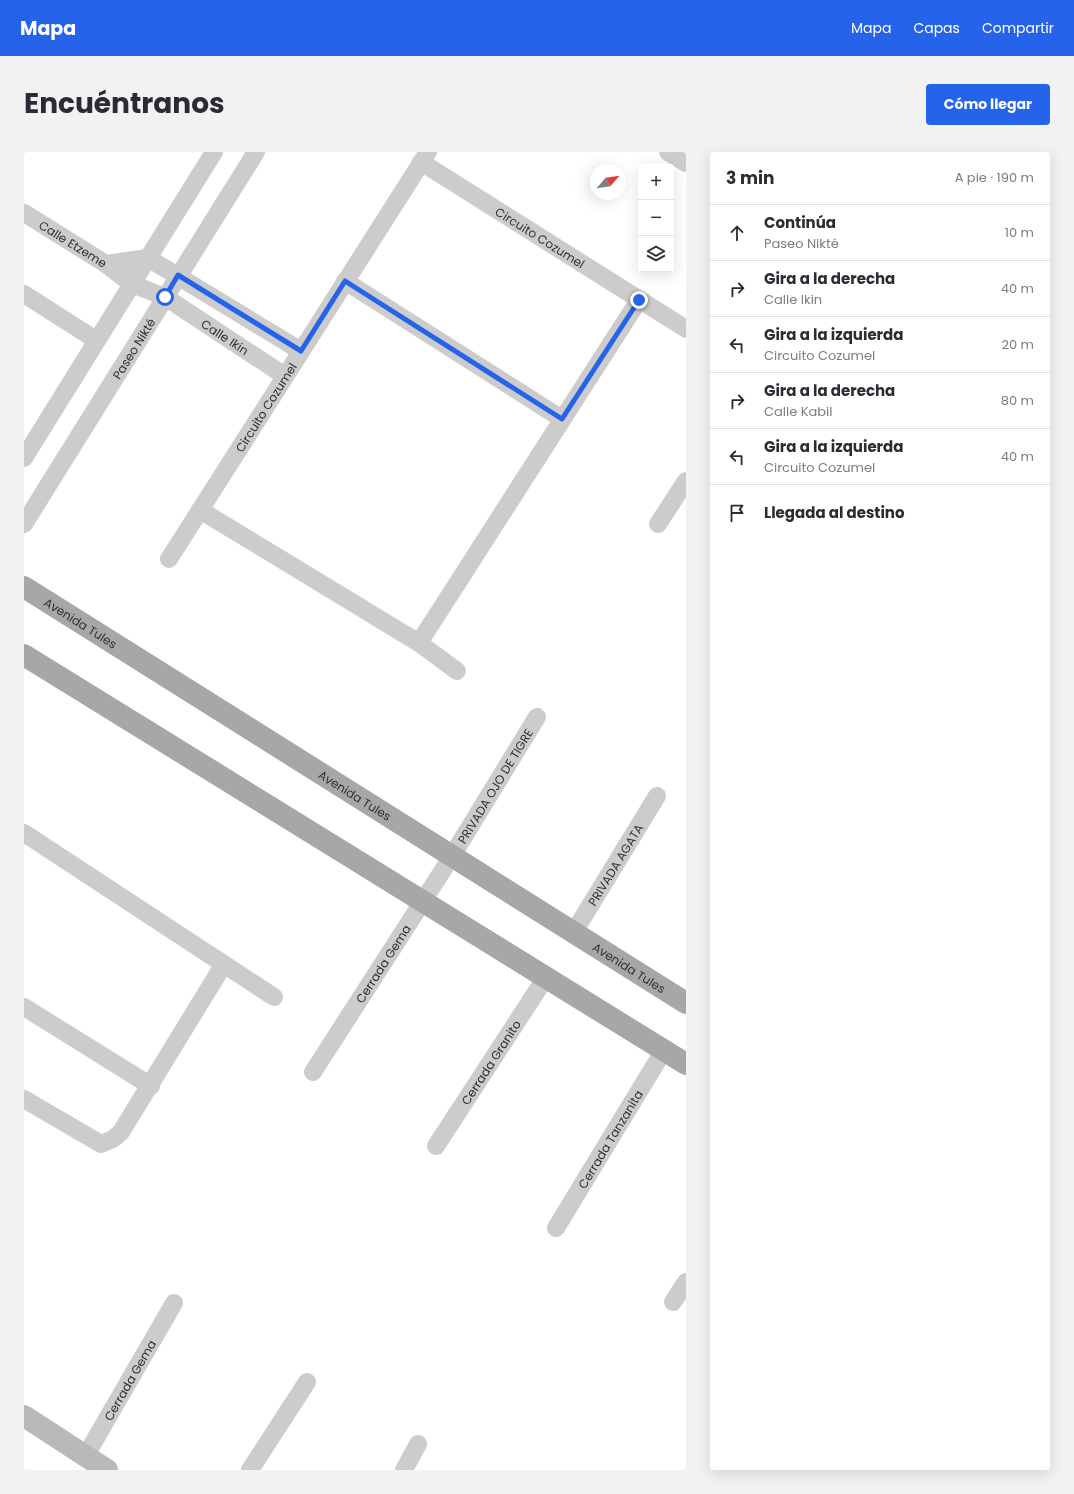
<!DOCTYPE html>
<html lang="es">
<head>
<meta charset="utf-8">
<style>
	body { margin:0; font-family:Poppins,sans-serif; background:#f2f2f3; color:#2b2b33 }
	.controls { position:absolute; right:12px; top:12px; display:grid; overflow:hidden; border-radius:4px; box-shadow:0 4px 16px #0002 }
	.controls button { width:36px; height:36px; display:grid; place-items:center; padding:0; border:0; border-bottom:1px solid #e1e1e2; background:#fff; color:#2b2b33; font:20px sans-serif }
	.compass { position:absolute; left:566px; top:12px; width:36px; height:36px; border-radius:50%; background:#fff; box-shadow:0 4px 16px #0002; rotate:61deg }
	.stop { position:absolute; width:12px; height:12px; margin:-9px; border:3px solid #2563eb; border-radius:50%; background:#fff }
	.stop.end { background:#2563eb; border-color:#fff; box-shadow:0 1px 4px #0008 }
	.list { margin:0; padding:0; list-style:none }
	h2 { display:flex; justify-content:space-between; align-items:center; height:52px; margin:0; padding:0 16px; font-size:17px }
	h2 small { font-size:13px; font-weight:400; color:#7c7c81 }
	.list li { display:grid; grid-template-columns:26px 1fr auto; gap:12px; align-items:center; box-sizing:border-box; height:56px; padding:0 16px; border-top:1px solid #e1e1e2 }
	.list b { display:block; font-size:15px; white-space:nowrap }
	.list p { margin:0; font-size:13px; white-space:nowrap; color:#7c7c81 }
	.list em { font-size:13px; font-style:normal; color:#7c7c81 }
	.icon { flex:none; width:22px; height:22px; fill:none; stroke:currentColor; stroke-width:2; stroke-linecap:round; stroke-linejoin:round }
	.map { position:relative; flex:none; width:662px; height:1318px; overflow:hidden; border-radius:4px }
	header { display:flex; align-items:center; gap:24px; box-sizing:border-box; height:56px; padding:0 20px; background:#2563eb; color:#fff }
	header strong { font-size:19px }
	nav { display:flex; gap:22px; margin-inline-start:auto; font-size:14px }
	.intro { display:flex; align-items:center; justify-content:space-between; box-sizing:border-box; height:96px; padding:0 24px }
	h1 { margin:0; font-size:28px }
	.button { padding:10px 18px; border-radius:4px; background:#2563eb; color:#fff; font-size:14px; font-weight:700 }
	main { display:flex; gap:24px; padding:0 24px }
	aside { flex:1; background:#fff; border-radius:4px; box-shadow:0 4px 16px #0002 }
	.map>svg:first-child { display:block }
	.lines { fill:none; stroke-linecap:round; stroke-linejoin:round }
	.street { stroke:#ccc; stroke-width:18 }
	.secondary { stroke:#b9b9b9; stroke-width:22 }
	.primary { stroke:#a7a7a7; stroke-width:22 }
	.route { stroke:#2563eb; stroke-width:5 }
	.labels { text-anchor:middle; dominant-baseline:central; stroke-width:4; stroke-linejoin:round; paint-order:stroke }
	.street-label { font-size:12px; fill:#2f2f2f; stroke:#fff }
</style>
</head>
<body>
<header>
<strong>Mapa</strong>
<nav><a>Mapa</a><a>Capas</a><a>Compartir</a></nav>
</header>
<div class="intro"><h1>Encuéntranos</h1><a class="button">Cómo llegar</a></div>
<main>
<div class="map">
<svg width="662" height="1318" viewBox="0 0 662 1318">
	<rect width="100%" height="100%" fill="#fff"/>
	<g class="lines">
		<g class="street">
			<path d="M644,0L662,11"/>
			<path id="s1" d="M397,10L662,177"/>
			<path id="s2" d="M0,61L82,112L108,132L141,145L261,224"/>
			<path d="M82,112L124,106L277,199"/>
			<path d="M321,129L538,267"/>
			<path d="M0,142L72,188"/>
			<path d="M0,306L190,0"/>
			<path d="M176,358L395,491L433,519"/>
			<path id="s3" d="M0,372L232,0"/>
			<path d="M634,372L662,329"/>
			<path id="s4" d="M145,407L404,0"/>
			<path d="M395,491L615,148"/>
			<path d="M0,681L250,845"/>
			<path id="s5" d="M550,780L633,644"/>
			<path d="M0,855L127,934"/>
			<path id="s6" d="M289,920L428,704L513,565"/>
			<path d="M0,947L77,992L89,987L97,980L200,812"/>
			<path id="s7" d="M412,994L522,825"/>
			<path id="s8" d="M532,1076L640,898"/>
			<path d="M649,1150L662,1130"/>
			<path id="s9" d="M61,1305L150,1151"/>
			<path d="M226,1318L283,1230"/>
			<path d="M380,1318L394,1292"/>
		</g>
		<path class="secondary" d="M0,1264L83,1318"/>
		<g class="primary">
			<path id="s10" d="M0,435L662,851"/>
			<path d="M0,503L662,912"/>
		</g>
	</g>
	<g class="lines">
		<path class="route" d="M141,145L154,123L277,199L321,129L538,267L615,148"/>
	</g>
	<g class="labels">
		<g class="street-label">
			<text stroke="none"><textPath href="#s1" startOffset="141">Circuito Cozumel</textPath></text>
			<text stroke="none"><textPath href="#s2" startOffset="58">Calle Etzeme</textPath></text>
			<text stroke="none"><textPath href="#s2" startOffset="237">Calle Ikin</textPath></text>
			<text stroke="none"><textPath href="#s3" startOffset="207">Paseo Nikté</textPath></text>
			<text stroke="none"><textPath href="#s4" startOffset="180">Circuito Cozumel</textPath></text>
			<text stroke="none"><textPath href="#s10" startOffset="67">Avenida Tules</textPath></text>
			<text stroke="none"><textPath href="#s6" startOffset="339">PRIVADA OJO DE TIGRE</textPath></text>
			<text stroke="none"><textPath href="#s10" startOffset="391">Avenida Tules</textPath></text>
			<text stroke="none"><textPath href="#s5" startOffset="79">PRIVADA AGATA</textPath></text>
			<text stroke="none"><textPath href="#s6" startOffset="129">Cerrada Gema</textPath></text>
			<text stroke="none"><textPath href="#s10" startOffset="715">Avenida Tules</textPath></text>
			<text stroke="none"><textPath href="#s7" startOffset="100">Cerrada Granito</textPath></text>
			<text stroke="none"><textPath href="#s8" startOffset="104">Cerrada Tanzanita</textPath></text>
			<text stroke="none"><textPath href="#s9" startOffset="89">Cerrada Gema</textPath></text>
		</g>
	</g>
</svg>
<div class="controls">
<button>+</button>
<button>−</button>
<button><svg class="icon" aria-label="layers" viewBox="0 0 24 24"><path d="M12 4l9 5-9 5-9-5zM3 14l9 5 9-5"/></svg></button>
</div>
<svg class="compass" viewBox="-18 -18 36 36"><path d="M0-13l5 13h-10z" fill="#e53935"/><path d="M0 13l5-13h-10z" fill="#7c7c81"/></svg>
<div class="stop" style="left:141px;top:145px"></div>
<div class="stop end" style="left:615px;top:148px"></div>
</div>
<aside>
<h2>3 min<small>A pie · 190 m</small></h2>
<ul class="list">
<li><svg class="icon" aria-label="ahead" viewBox="0 0 24 24"><path d="M12 20V5M6 11l6-6 6 6"/></svg><div><b>Continúa</b><p>Paseo Nikté</p></div><em>10 m</em></li>
<li><svg class="icon" aria-label="right" viewBox="0 0 24 24"><path d="M7 20v-9h11M14 6l5 5-5 5"/></svg><div><b>Gira a la derecha</b><p>Calle Ikin</p></div><em>40 m</em></li>
<li><svg class="icon" aria-label="left" viewBox="0 0 24 24"><path d="M17 20v-9H6M10 6l-5 5 5 5"/></svg><div><b>Gira a la izquierda</b><p>Circuito Cozumel</p></div><em>20 m</em></li>
<li><svg class="icon" aria-label="right" viewBox="0 0 24 24"><path d="M7 20v-9h11M14 6l5 5-5 5"/></svg><div><b>Gira a la derecha</b><p>Calle Kabil</p></div><em>80 m</em></li>
<li><svg class="icon" aria-label="left" viewBox="0 0 24 24"><path d="M17 20v-9H6M10 6l-5 5 5 5"/></svg><div><b>Gira a la izquierda</b><p>Circuito Cozumel</p></div><em>40 m</em></li>
<li><svg class="icon" aria-label="arrive" viewBox="0 0 24 24"><path d="M6 21V4h12l-3 4 3 4H6"/></svg><div><b>Llegada al destino</b></div></li>
</ul>
</aside>
</main>
</body>
</html>
